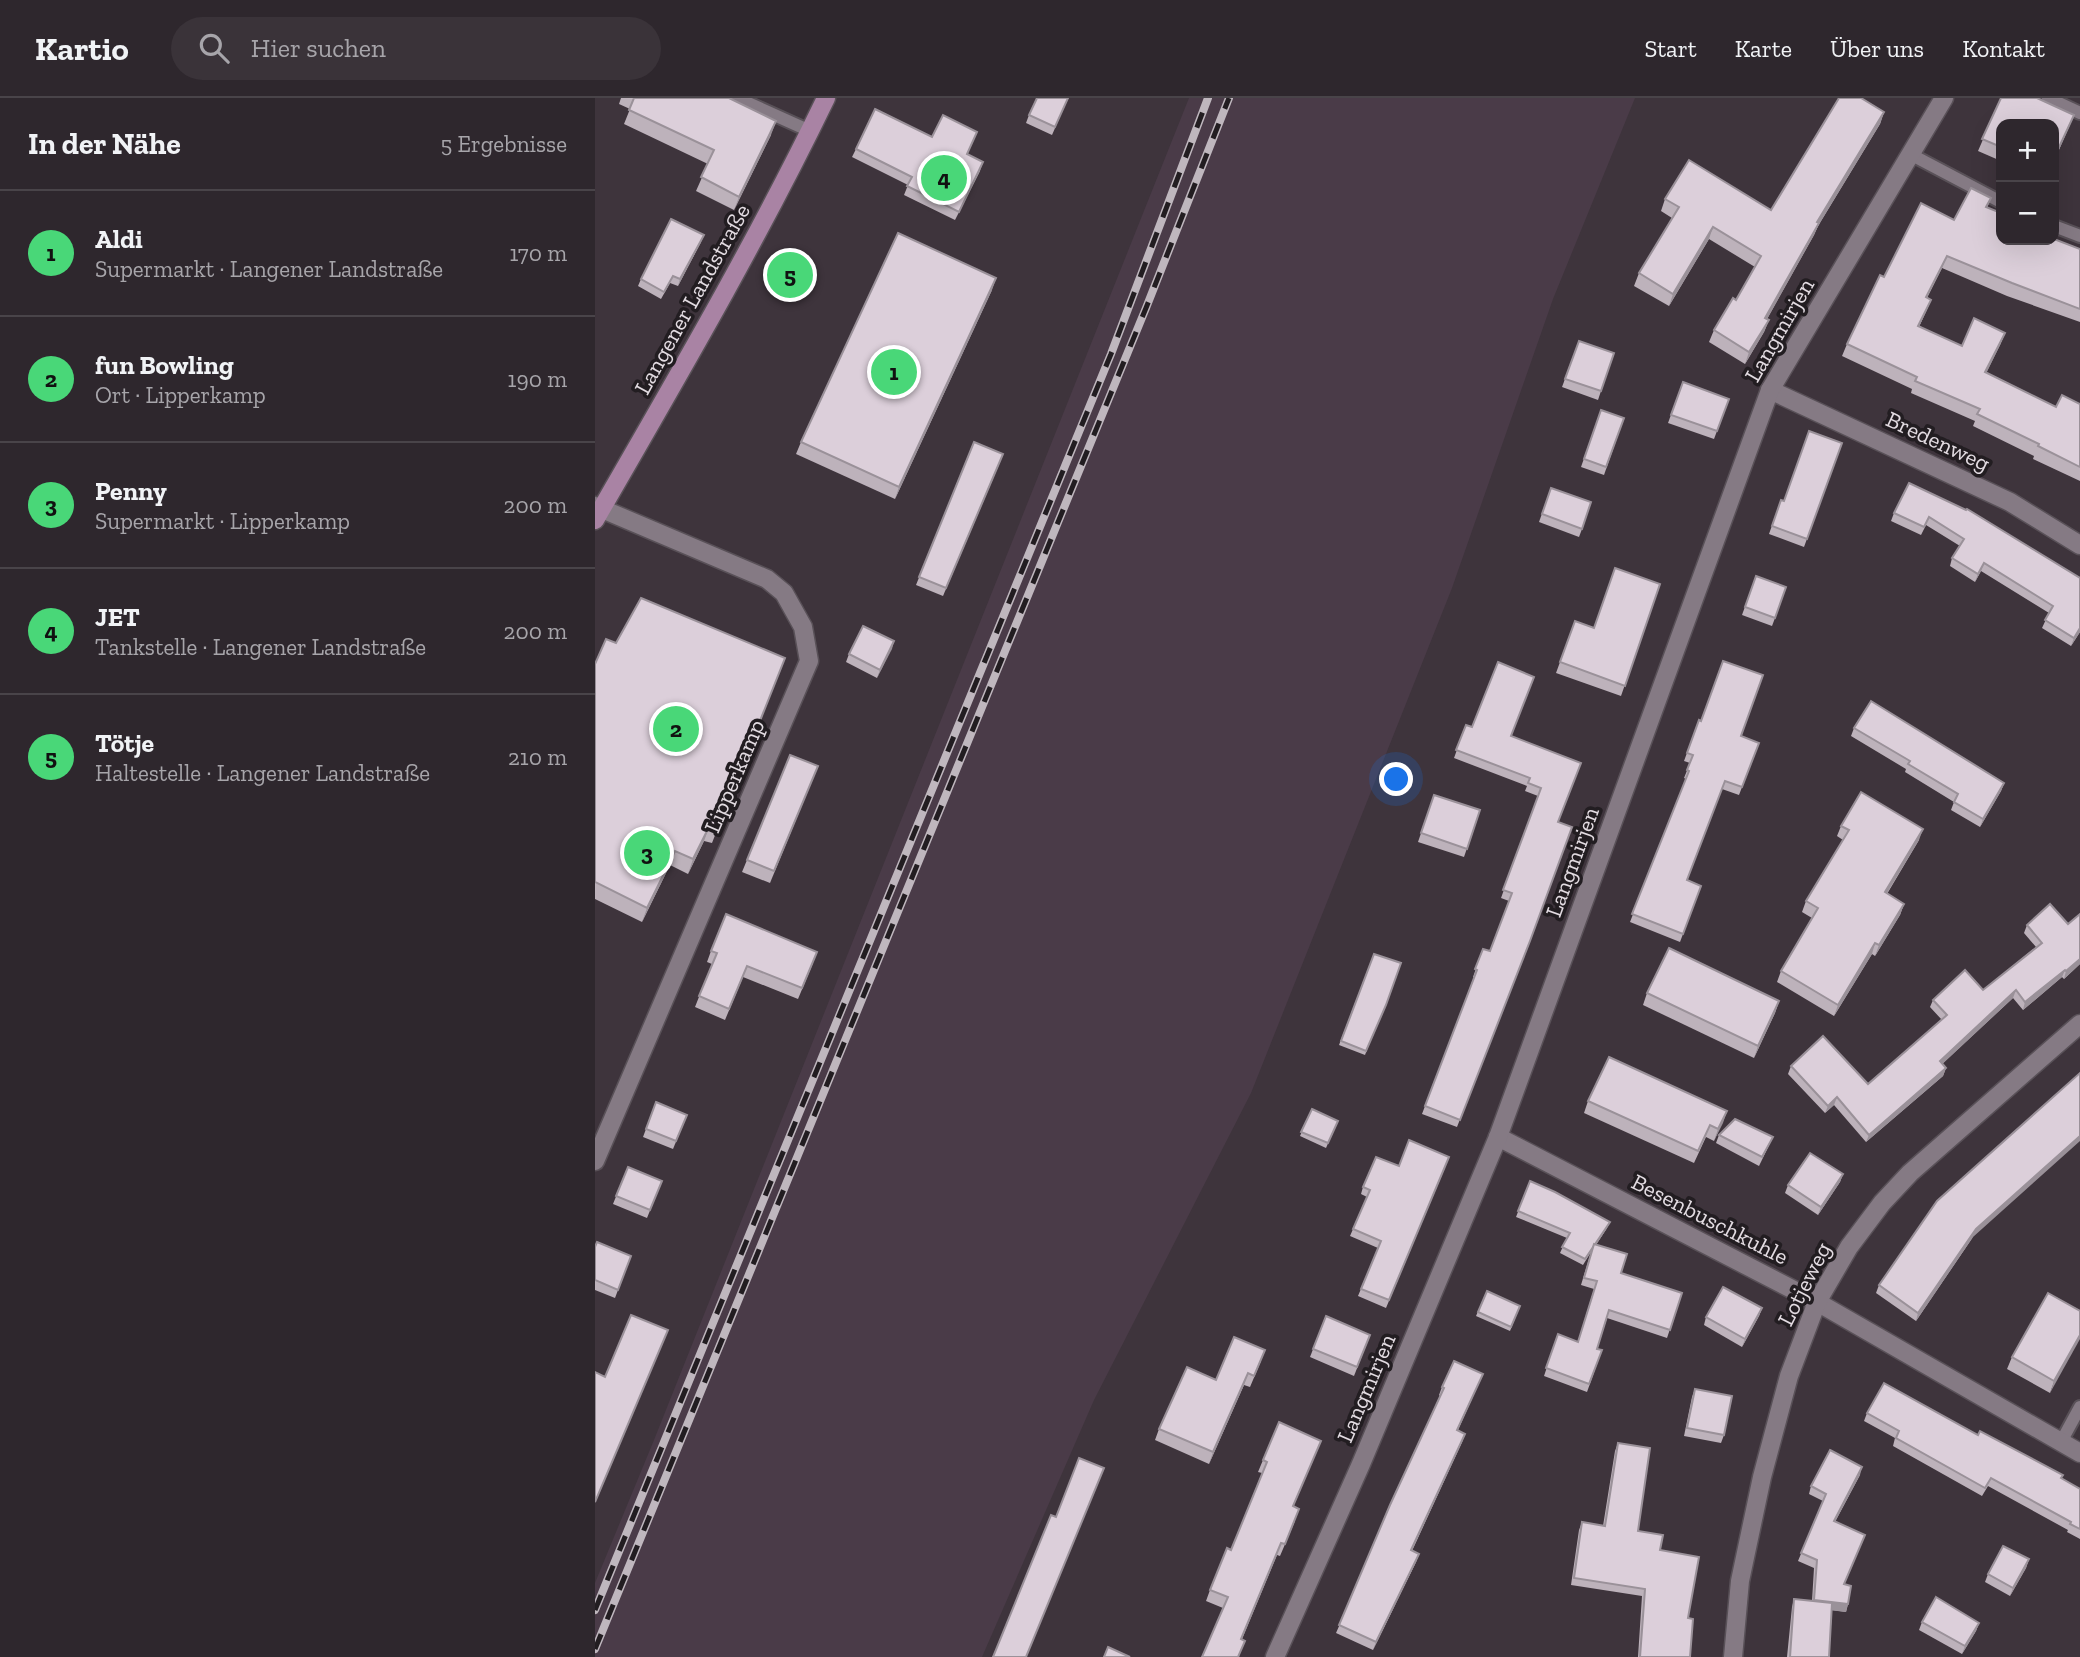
<!DOCTYPE html>
<html lang="de">
<head>
<meta charset="utf-8">
<style>
	body { margin:0; font-family:"Zilla Slab",serif; background:#3a3339; color:#f1f3f6 }
	.controls { position:absolute; right:21px; top:21px; display:grid; overflow:hidden; border-radius:14px; box-shadow:0 7px 28px #0002 }
	.controls button { width:63px; height:63px; display:grid; place-items:center; padding:0; border:0; border-bottom:2px solid #494449; background:#2e272d; color:#f1f3f6; font:35px sans-serif }
	.you { position:absolute; left:802px; top:682px; width:24px; height:24px; margin:-18px; border:5px solid #fff; border-radius:50%; background:#1a73e8; box-shadow:0 0 0 10px #1a73e833 }
	.badge { display:grid; place-items:center; width:46px; height:46px; border-radius:50%; background:#49d778; color:#111; font-size:23px; font-weight:700 }
	.pin { position:absolute; translate:-50% -50%; border:4px solid #fff; box-shadow:0 2px 7px #0006 }
	.list { margin:0; padding:0; list-style:none }
	h2 { display:flex; justify-content:space-between; align-items:center; height:91px; margin:0; padding:0 28px; font-size:30px }
	h2 small { font-size:23px; font-weight:400; color:#a7a5aa }
	.list li { display:grid; grid-template-columns:46px 1fr auto; gap:21px; align-items:center; box-sizing:border-box; height:126px; padding:0 28px; border-top:2px solid #494449 }
	.list b { display:block; font-size:26px; white-space:nowrap }
	.list p { margin:0; font-size:23px; white-space:nowrap; color:#a7a5aa }
	.list em { font-size:23px; font-style:normal; color:#a7a5aa }
	.icon { flex:none; width:38px; height:38px; fill:none; stroke:currentColor; stroke-width:2; stroke-linecap:round; stroke-linejoin:round }
	.map { position:relative; flex:none; width:1485px; height:1559px; overflow:hidden }
	header { display:flex; align-items:center; gap:42px; box-sizing:border-box; height:98px; padding:0 35px; background:#2e272d; border-bottom:2px solid #494449 }
	header strong { font-size:33px }
	nav { display:flex; gap:38px; margin-inline-start:auto; font-size:24px }
	.search { width:490px; height:63px; background:#3a3339; display:flex; align-items:center; gap:18px; box-sizing:border-box; padding:0 24px; border-radius:38px; color:#a7a5aa; font-size:26px }
	main { display:flex }
	aside { flex:1; background:#2e272d }
	.map>svg:first-child { display:block }
	.built { fill:#4a3b48 }
	.lines { fill:none; stroke-linecap:round; stroke-linejoin:round }
	.service-casing { stroke:#595158; stroke-width:16 }
	.minor-casing { stroke:#595158; stroke-width:21 }
	.tertiary-casing { stroke:#595158; stroke-width:21 }
	.primary-casing { stroke:#595158; stroke-width:21 }
	.service { stroke:#857a84; stroke-width:12 }
	.minor { stroke:#857a84; stroke-width:18 }
	.tertiary { stroke:#857a84; stroke-width:18 }
	.primary { stroke:#a983a4; stroke-width:18 }
	.rail-casing { stroke:#bfb7be; stroke-width:8 }
	.rail { stroke:#221d21; stroke-width:5; stroke-dasharray:16; stroke-linecap:butt }
	.wall { fill:#bdb2bb }
	.shaded-wall { fill:#9a9199 }
	.building { fill:#dccfda; stroke:#9a9199; stroke-width:2 }
	.labels { text-anchor:middle; dominant-baseline:central; stroke-width:7; stroke-linejoin:round; paint-order:stroke }
	.street-label { font-size:23px; fill:#e3dce2; stroke:#221d21 }
</style>
</head>
<body>
<header>
<strong>Kartio</strong>
<div class="search"><svg class="icon" aria-label="search" viewBox="0 0 24 24"><circle cx="10" cy="10" r="6"/><path d="M15 15l6 6"/></svg>Hier suchen</div>
<nav><a>Start</a><a>Karte</a><a>Über uns</a><a>Kontakt</a></nav>
</header>
<main>
<aside>
<h2>In der Nähe<small>5 Ergebnisse</small></h2>
<ul class="list">
<li><span class="badge">1</span><div><b>Aldi</b><p>Supermarkt · Langener Landstraße</p></div><em>170 m</em></li>
<li><span class="badge">2</span><div><b>fun Bowling</b><p>Ort · Lipperkamp</p></div><em>190 m</em></li>
<li><span class="badge">3</span><div><b>Penny</b><p>Supermarkt · Lipperkamp</p></div><em>200 m</em></li>
<li><span class="badge">4</span><div><b>JET</b><p>Tankstelle · Langener Landstraße</p></div><em>200 m</em></li>
<li><span class="badge">5</span><div><b>Tötje</b><p>Haltestelle · Langener Landstraße</p></div><em>210 m</em></li>
</ul>
</aside>
<div class="map">
<svg width="1485" height="1559" viewBox="0 0 1485 1559">
	<rect width="100%" height="100%" fill="#3e343c"/>
	<path class="built" d="M594,0H1040L958,201L857,490L656,995L499,1302L387,1559H0V1485L59,1342Z"/>
	<g class="lines">
		<g class="service-casing">
			<g id="service">
				<path d="M142,0L215,33"/>
				<path d="M1453,0L1485,15"/>
				<path d="M1315,56L1406,104"/>
				<path d="M1459,128L1485,138"/>
				<path d="M1466,1344L1485,1309"/>
			</g>
		</g>
		<g class="minor-casing">
			<g id="minor">
				<path d="M1175,292L1415,404L1485,447"/>
				<path d="M0,408L172,481L189,495L208,529L214,563L0,1063"/>
				<path d="M903,1039L1222,1204L1485,1355"/>
				<path d="M680,1559L766,1366L903,1039L1175,292L1349,0"/>
			</g>
		</g>
		<g class="tertiary-casing">
			<path id="tertiary" d="M1138,1559L1145,1483L1167,1379L1194,1278L1222,1204L1254,1149L1287,1105L1315,1075L1485,926"/>
		</g>
		<g class="primary-casing">
			<path id="primary" d="M0,422C80,283 161,145 231,0"/>
		</g>
		<use href="#service" class="service"/>
		<use href="#minor" class="minor"/>
		<use href="#tertiary" class="tertiary"/>
		<use href="#primary" class="primary"/>
		<g class="rail-casing">
			<g id="rail">
				<path d="M0,1512L516,256L613,0"/>
				<path d="M0,1551L551,210L634,0"/>
			</g>
		</g>
		<use href="#rail" class="rail"/>
	</g>
	<g class="wall">
		<path d="M26,0H134L176,37L139,112L101,93L113,66L29,26L35,11L24,6Z"/>
		<path d="M473,0L457,37L431,25L434,17Z"/>
		<path d="M1406,0H1442L1479,17L1459,63V26H1406V63L1383,53Z"/>
		<path d="M1289,14L1285,26L1223,128L1219,137L1172,221L1174,222L1169,234L1150,266L1114,244L1119,232L1141,202L1160,169L1114,141L1074,208L1039,188L1044,175L1077,120L1066,113L1070,101L1176,112Z"/>
		<path d="M382,34L372,56L385,73L360,122L309,97L313,87L257,59L261,51L337,39Z"/>
		<path d="M1396,100L1392,110L1406,142L1485,151V224L1412,198L1347,170L1332,200L1336,202L1324,229L1367,248L1410,235L1405,247L1391,275L1461,309L1485,306V383L1438,361L1439,358L1378,328L1380,323L1316,295L1317,291L1247,258L1252,246L1289,179L1359,122Z"/>
		<path d="M106,144L83,188L75,185L66,201L43,188L46,181Z"/>
		<path d="M397,192L300,401L201,356L206,344Z"/>
		<path d="M984,243L1006,293L1003,302L967,289Z"/>
		<path d="M1088,284L1134,301L1119,341L1073,325Z"/>
		<path d="M1006,312L1029,320L1009,377L986,369Z"/>
		<path d="M379,344L405,364L348,498L321,487Z"/>
		<path d="M1247,345L1209,449L1174,436L1186,402L1189,403Z"/>
		<path d="M956,390L987,431L984,439L944,424Z"/>
		<path d="M1371,412L1485,534L1476,548L1447,530L1454,515L1386,473L1380,484L1355,468L1357,460L1365,448L1331,427L1326,437L1296,423L1299,415Z"/>
		<path d="M1161,478L1180,520L1177,528L1147,517Z"/>
		<path d="M1065,486L1026,598L961,575L980,523L999,530Z"/>
		<path d="M299,543L282,580L251,564L254,556Z"/>
		<path d="M21,545L190,560L117,745L109,743L93,776L75,767L47,824L0,801V566Z"/>
		<path d="M1104,622L1164,645L1144,697L1127,691L1092,782L1106,788L1085,844L1035,824L1091,681L1089,680L1095,665L1089,663Z"/>
		<path d="M871,627L916,638L986,665L963,724L932,851L862,1029L827,1016L879,879H878L888,851L895,853L914,803L906,800L943,698L930,693L932,688L859,660Z"/>
		<path d="M1259,630L1409,685L1406,693L1385,729L1356,712L1359,704L1310,674L1311,671L1256,638Z"/>
		<path d="M223,668L175,785L147,774L152,762Z"/>
		<path d="M839,697L885,712L869,759L823,744Z"/>
		<path d="M1246,728L1324,742L1292,796L1309,806L1305,817L1280,858L1277,856L1239,918L1182,884L1186,873L1217,820L1207,814L1211,803L1248,742L1242,738Z"/>
		<path d="M1432,827L1485,866L1469,881L1467,879L1428,912L1418,900L1347,966L1351,970L1348,978L1271,1044L1239,1007L1230,1015L1193,976L1196,968L1273,986L1347,922L1335,909L1338,902L1388,892L1441,849L1429,835Z"/>
		<path d="M116,853L218,865L203,901L148,879L130,922L100,909L117,866L112,864Z"/>
		<path d="M779,856L806,865L770,957L744,947Z"/>
		<path d="M1052,895L1184,903L1180,915L1159,960L1048,907Z"/>
		<path d="M993,1003L1132,1013L1119,1043L1111,1039L1099,1065L989,1015Z"/>
		<path d="M61,1004L92,1017L78,1051L48,1039Z"/>
		<path d="M717,1011L743,1023L731,1050L705,1038Z"/>
		<path d="M1124,1037L1178,1039L1164,1068L1121,1045Z"/>
		<path d="M851,1067L791,1210L763,1198L783,1150L755,1138L772,1099L766,1096L768,1089L804,1068Z"/>
		<path d="M33,1069L67,1083L52,1120L18,1106Z"/>
		<path d="M1248,1076L1245,1084L1223,1117L1190,1095L1193,1087Z"/>
		<path d="M935,1083L1012,1130L1001,1147L1026,1175L1087,1195L1072,1240L1012,1220L1002,1251L1007,1252L992,1294L949,1278L963,1236L983,1244L999,1191L986,1187L996,1154L988,1167L965,1155L972,1140L921,1119Z"/>
		<path d="M1378,1139L1321,1223L1281,1195L1284,1187Z"/>
		<path d="M0,1149L36,1158L20,1200L0,1192Z"/>
		<path d="M892,1193L925,1208L915,1233L881,1218Z"/>
		<path d="M1167,1210L1164,1218L1147,1249L1109,1227L1111,1219Z"/>
		<path d="M1485,1213L1455,1295L1412,1271L1417,1259Z"/>
		<path d="M731,1218L775,1237L759,1278L715,1259Z"/>
		<path d="M666,1263L655,1289L649,1287L614,1366L560,1342L564,1331Z"/>
		<path d="M888,1276L863,1332L870,1336L867,1344L817,1453L824,1456L821,1464L778,1552L741,1535L845,1298L844,1297L847,1289Z"/>
		<path d="M1100,1291L1129,1337L1126,1345L1089,1338L1097,1299Z"/>
		<path d="M1272,1315L1383,1337L1485,1391V1441L1472,1434L1473,1432L1393,1388L1387,1398L1298,1348L1300,1340L1269,1323Z"/>
		<path d="M726,1343L698,1409L700,1423L685,1458L682,1457L647,1541L644,1559L628,1510L611,1503L615,1492L636,1452L667,1375L663,1374L668,1362Z"/>
		<path d="M1023,1345L1043,1433L1065,1452L1093,1520L1095,1559H1043L1047,1498L976,1487L984,1432L987,1424L1008,1428L1020,1353Z"/>
		<path d="M1265,1377L1240,1424L1253,1506L1251,1514L1237,1512L1234,1559H1192L1197,1509L1199,1501L1217,1503L1219,1470L1203,1463L1228,1403L1214,1396L1216,1388Z"/>
		<path d="M1434,1461L1431,1470L1415,1498L1390,1484L1393,1476Z"/>
		<path d="M1327,1524L1384,1525L1381,1533L1367,1556L1324,1532Z"/>
	</g>
	<g class="shaded-wall">
		<path d="M1289,14L1285,26L1223,128L1219,137L1166,232L1170,220L1222,124Z"/>
		<path d="M1479,17L1474,29L1459,63V60Z"/>
		<path d="M181,23L176,37L139,112L144,99Z"/>
		<path d="M388,64L385,73L360,122L364,114Z"/>
		<path d="M1118,129L1114,141L1074,208L1078,196Z"/>
		<path d="M109,137L106,144L83,188L85,181Z"/>
		<path d="M1352,158L1347,170L1326,211L1331,199Z"/>
		<path d="M401,180L397,192L300,401L304,389Z"/>
		<path d="M1336,202L1331,214L1318,241L1323,228Z"/>
		<path d="M1174,222L1169,234L1150,266L1154,254Z"/>
		<path d="M1410,235L1405,247L1386,286L1390,274Z"/>
		<path d="M1389,465L1386,473L1380,484L1383,476Z"/>
		<path d="M1485,530V534L1476,548L1479,540Z"/>
		<path d="M299,543L297,551L282,580L285,572Z"/>
		<path d="M1409,685L1406,693L1385,729L1388,721Z"/>
		<path d="M114,729L109,743L93,776L98,761Z"/>
		<path d="M1328,731L1324,742L1286,805L1290,794Z"/>
		<path d="M80,753L75,767L47,824L52,810Z"/>
		<path d="M1309,806L1305,817L1280,858L1284,847Z"/>
		<path d="M1280,845L1277,856L1239,918L1243,907Z"/>
		<path d="M1485,861V866L1469,881L1471,873Z"/>
		<path d="M1470,872L1467,879L1428,912L1430,904Z"/>
		<path d="M1421,892L1418,900L1342,971L1345,963Z"/>
		<path d="M1184,903L1180,915L1159,960L1163,948Z"/>
		<path d="M1351,970L1348,978L1271,1044L1274,1037Z"/>
		<path d="M1242,999L1239,1007L1230,1015L1233,1008Z"/>
		<path d="M1132,1013L1128,1025L1119,1043L1123,1031Z"/>
		<path d="M1485,1038V1043L1378,1139L1321,1223L1323,1215L1381,1131Z"/>
		<path d="M1248,1076L1245,1084L1223,1117L1226,1109Z"/>
		<path d="M1015,1124L1012,1130L997,1153L999,1148Z"/>
		<path d="M1167,1210L1164,1218L1147,1249L1150,1241Z"/>
		<path d="M1485,1237V1241L1455,1295L1459,1283Z"/>
		<path d="M653,1275L649,1287L614,1366L618,1354Z"/>
		<path d="M870,1336L867,1344L813,1460L816,1452Z"/>
		<path d="M1267,1369L1265,1377L1236,1431L1239,1423Z"/>
		<path d="M824,1456L821,1464L778,1552L781,1544Z"/>
		<path d="M1434,1461L1431,1470L1415,1498L1418,1490Z"/>
		<path d="M1219,1502L1253,1506L1251,1514L1216,1510Z"/>
		<path d="M1384,1525L1381,1533L1367,1556L1370,1548Z"/>
	</g>
	<g class="building">
		<path d="M39,0H134L181,23L144,99L106,79L119,52L34,12Z"/>
		<path d="M442,0H473L460,29L434,17Z"/>
		<path d="M1244,0H1266L1289,14L1222,124L1224,125L1170,220L1174,222L1154,254L1119,232L1138,200L1141,202L1166,158L1118,129L1078,196L1044,175L1084,109L1070,101L1094,62L1176,112Z"/>
		<path d="M1406,0H1442L1479,17L1459,60V26H1406V49L1387,41Z"/>
		<path d="M280,11L337,39L348,17L382,34L372,56L388,64L364,114L312,88L317,79L261,51Z"/>
		<path d="M1376,90L1396,100L1391,109L1406,115V142L1459,141L1485,151V211L1417,185L1352,158L1331,199L1336,202L1323,228L1367,248L1379,220L1410,235L1390,274L1461,309L1467,297L1485,306V369L1443,348L1444,346L1382,316L1385,311L1320,283L1322,279L1252,246L1285,177L1289,179L1326,105L1359,122Z"/>
		<path d="M76,121L109,137L85,181L78,178L69,194L46,181Z"/>
		<path d="M303,135L401,180L304,389L206,344Z"/>
		<path d="M984,243L1019,255L1006,293L970,281Z"/>
		<path d="M1088,284L1134,301L1122,333L1076,317Z"/>
		<path d="M1006,312L1029,320L1011,369L989,361Z"/>
		<path d="M1214,333L1247,345L1212,441L1177,428L1186,402L1189,403Z"/>
		<path d="M379,344L408,356L351,490L324,479Z"/>
		<path d="M1314,385L1371,412L1372,411L1485,480V530L1479,540L1450,522L1458,508L1389,465L1383,476L1357,460L1369,441L1334,419L1329,429L1299,415Z"/>
		<path d="M956,390L996,404L987,431L947,416Z"/>
		<path d="M1020,470L1065,486L1030,588L965,564L980,523L999,530Z"/>
		<path d="M1161,478L1191,489L1180,520L1150,509Z"/>
		<path d="M46,500L190,560L122,731L114,729L98,761L80,753L52,810L0,784V566L11,541L21,545Z"/>
		<path d="M268,528L299,543L285,572L254,556Z"/>
		<path d="M1128,563L1168,577L1146,638L1164,645L1147,689L1130,683L1092,782L1106,788L1088,836L1037,816L1094,673L1092,672L1098,657L1092,655L1104,622L1106,623Z"/>
		<path d="M903,564L939,579L916,638L986,665L963,724L977,729L935,843L865,1022L830,1008L882,872L880,871L888,851L895,853L917,795L908,792L946,690L933,685L935,680L861,652L871,627L877,629Z"/>
		<path d="M1276,603L1409,685L1388,721L1359,704L1363,696L1313,666L1315,663L1259,630Z"/>
		<path d="M195,657L223,668L179,773L152,762Z"/>
		<path d="M1266,694L1328,731L1290,794L1309,806L1284,847L1280,845L1243,907L1186,873L1223,810L1211,803L1254,732L1246,728Z"/>
		<path d="M839,697L885,712L872,751L826,735Z"/>
		<path d="M1455,806L1473,826L1485,816V861L1471,873L1470,872L1430,904L1421,892L1345,963L1351,970L1274,1037L1242,999L1233,1008L1196,968L1228,938L1273,986L1352,917L1338,902L1370,872L1388,892L1447,845L1432,827Z"/>
		<path d="M131,816L222,854L207,890L152,868L134,911L104,898L122,855L116,853Z"/>
		<path d="M1074,850L1184,903L1163,948L1052,895Z"/>
		<path d="M779,856L806,865L791,907L771,953L746,943Z"/>
		<path d="M1014,959L1132,1013L1123,1031L1115,1027L1103,1053L993,1003Z"/>
		<path d="M1485,975V1038L1381,1131L1323,1215L1284,1187L1342,1103Z"/>
		<path d="M61,1004L92,1017L81,1043L51,1031Z"/>
		<path d="M717,1011L743,1023L733,1045L706,1034Z"/>
		<path d="M1140,1021L1178,1039L1167,1059L1124,1037Z"/>
		<path d="M814,1042L854,1059L794,1202L766,1191L786,1143L758,1131L775,1092L768,1089L781,1059L804,1068Z"/>
		<path d="M1215,1055L1248,1076L1226,1109L1193,1087Z"/>
		<path d="M33,1069L67,1083L55,1112L21,1098Z"/>
		<path d="M935,1083L960,1094L1015,1124L990,1161L967,1149L975,1135L923,1113Z"/>
		<path d="M2,1144L36,1158L23,1192L0,1182V1149Z"/>
		<path d="M999,1146L1032,1156L1026,1175L1087,1195L1075,1232L1014,1212L1002,1251L1007,1252L994,1286L951,1270L963,1236L983,1244L1002,1183L989,1180Z"/>
		<path d="M1128,1189L1167,1210L1150,1241L1111,1219Z"/>
		<path d="M892,1193L925,1208L916,1229L883,1214Z"/>
		<path d="M1453,1195L1485,1213V1237L1459,1283L1417,1259Z"/>
		<path d="M36,1217L73,1232L0,1404V1274L10,1279Z"/>
		<path d="M731,1218L775,1237L762,1269L718,1251Z"/>
		<path d="M639,1239L670,1252L659,1278L653,1275L618,1354L564,1331L592,1269L621,1282Z"/>
		<path d="M859,1263L888,1276L862,1332L870,1336L816,1452L824,1456L781,1544L744,1527L795,1407L849,1290L847,1289Z"/>
		<path d="M1289,1285L1383,1337L1385,1333L1468,1377L1466,1380L1485,1391V1431L1475,1426L1476,1424L1396,1380L1390,1390L1301,1340L1304,1333L1272,1315Z"/>
		<path d="M1100,1291L1137,1298L1129,1337L1092,1330Z"/>
		<path d="M684,1324L726,1343L698,1408L704,1411L690,1446L686,1445L646,1541L650,1543L643,1559H607L633,1499L615,1492L632,1450L636,1452L672,1364L668,1362Z"/>
		<path d="M1023,1345L1055,1350L1043,1433L1068,1437L1065,1452L1104,1459L1093,1520L1098,1521L1095,1559H1045L1050,1491L979,1480L987,1424L1010,1428Z"/>
		<path d="M1235,1352L1267,1369L1239,1423L1270,1437L1249,1486L1256,1488L1253,1506L1219,1502L1222,1462L1206,1455L1231,1396L1216,1388Z"/>
		<path d="M484,1360L509,1370L431,1559H398L456,1417L461,1419Z"/>
		<path d="M1408,1448L1434,1461L1418,1490L1393,1476Z"/>
		<path d="M1341,1499L1384,1525L1370,1548L1327,1524Z"/>
		<path d="M1199,1501L1237,1505L1234,1559H1195Z"/>
		<path d="M513,1549L535,1559H509Z"/>
	</g>
	<g class="labels">
		<g class="street-label">
			<text transform="translate(97 201) rotate(-61)">Langener Landstraße</text>
			<text transform="translate(1184 232) rotate(-60)">Langmirjen</text>
			<text transform="translate(1343 343) rotate(25)">Bredenweg</text>
			<text transform="translate(139 678) rotate(-67)">Lipperkamp</text>
			<text transform="translate(977 764) rotate(-70)">Langmirjen</text>
			<text transform="translate(1115 1121) rotate(27)">Besenbuschkuhle</text>
			<text transform="translate(1209 1186) rotate(-63)">Lotjeweg</text>
			<text transform="translate(771 1290) rotate(-67)">Langmirjen</text>
		</g>
	</g>
</svg>
<div class="controls">
<button>+</button>
<button>−</button>
</div>
<div class="you"></div>
<div class="pin badge" style="left:299px;top:274px">1</div>
<div class="pin badge" style="left:81px;top:631px">2</div>
<div class="pin badge" style="left:52px;top:755px">3</div>
<div class="pin badge" style="left:349px;top:80px">4</div>
<div class="pin badge" style="left:195px;top:177px">5</div>
</div>
</main>
</body>
</html>
